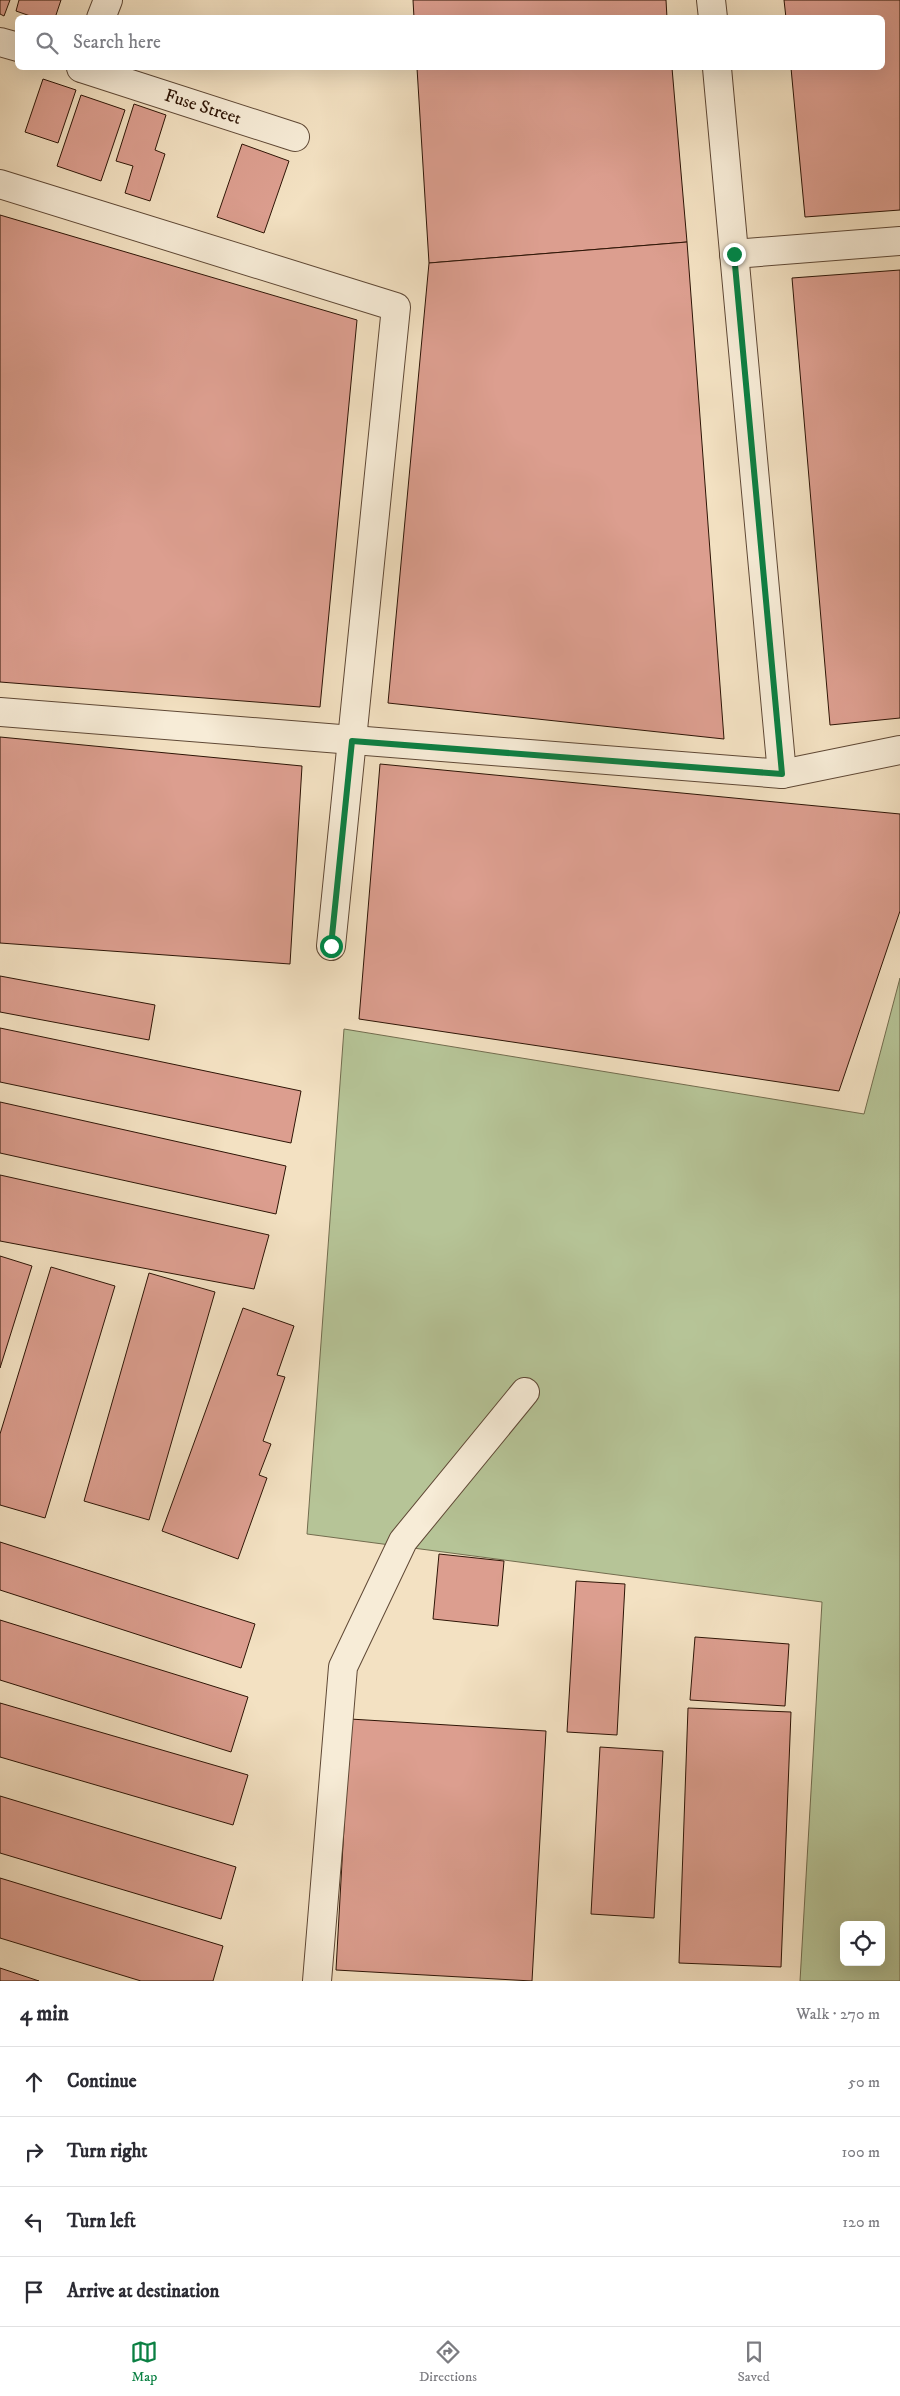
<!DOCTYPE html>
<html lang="en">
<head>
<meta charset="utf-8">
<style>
	body { margin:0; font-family:"IM FELL DW Pica",serif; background:#f2f2f3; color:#2b2b33 }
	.controls { position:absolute; right:15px; bottom:15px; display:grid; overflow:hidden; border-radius:8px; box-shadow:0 5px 20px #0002 }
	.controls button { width:45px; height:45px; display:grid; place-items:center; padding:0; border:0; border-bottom:1px solid #e1e1e2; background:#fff; color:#2b2b33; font:25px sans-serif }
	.stop { position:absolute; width:15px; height:15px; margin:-11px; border:4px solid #0b8043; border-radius:50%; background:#fff }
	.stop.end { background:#0b8043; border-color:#fff; box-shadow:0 1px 5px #0008 }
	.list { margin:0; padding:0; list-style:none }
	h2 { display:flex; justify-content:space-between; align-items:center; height:65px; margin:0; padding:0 20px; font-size:21px }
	h2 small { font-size:16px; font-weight:400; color:#7c7c81 }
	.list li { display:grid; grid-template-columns:32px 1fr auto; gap:15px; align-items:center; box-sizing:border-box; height:70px; padding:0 20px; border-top:1px solid #e1e1e2 }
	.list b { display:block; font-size:19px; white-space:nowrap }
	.list em { font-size:16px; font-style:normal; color:#7c7c81 }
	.icon { flex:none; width:28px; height:28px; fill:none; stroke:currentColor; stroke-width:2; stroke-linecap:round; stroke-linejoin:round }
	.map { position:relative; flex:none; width:900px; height:1981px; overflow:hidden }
	.search { position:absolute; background:#fff; box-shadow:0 5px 20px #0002; left:15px; right:15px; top:15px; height:55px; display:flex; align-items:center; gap:12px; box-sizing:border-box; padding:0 18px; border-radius:8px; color:#7c7c81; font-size:19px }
	.sheet { height:345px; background:#fff }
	nav { display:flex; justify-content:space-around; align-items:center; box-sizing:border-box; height:70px; border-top:1px solid #e1e1e2; background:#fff; font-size:14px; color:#7c7c81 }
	nav a { display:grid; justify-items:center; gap:2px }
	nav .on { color:#0b8043 }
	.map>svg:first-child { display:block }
	.green { fill:#b6c497; stroke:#726c4e; fill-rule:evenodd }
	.building { fill:#dc9e8f; stroke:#2e1506 }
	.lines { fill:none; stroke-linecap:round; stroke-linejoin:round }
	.minor-casing { stroke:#5f4835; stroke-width:30 }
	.minor { stroke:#f7ecd7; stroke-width:28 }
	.route { stroke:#0b8043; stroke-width:6 }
	.labels { text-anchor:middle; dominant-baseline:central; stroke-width:4; stroke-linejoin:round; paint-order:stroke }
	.street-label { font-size:18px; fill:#2e1506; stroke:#f7ecd7 }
</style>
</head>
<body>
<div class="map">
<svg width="900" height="1981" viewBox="0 0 900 1981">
	<rect width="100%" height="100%" fill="#f3e1c2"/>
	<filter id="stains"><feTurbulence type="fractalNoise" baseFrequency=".004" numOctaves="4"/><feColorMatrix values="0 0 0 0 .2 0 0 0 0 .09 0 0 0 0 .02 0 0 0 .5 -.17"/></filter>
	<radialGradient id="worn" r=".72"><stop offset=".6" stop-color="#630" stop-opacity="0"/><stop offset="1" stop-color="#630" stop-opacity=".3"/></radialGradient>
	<path class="green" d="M900,978V1981H800L822,1602L307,1534L344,1029L864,1114ZM844,1925H881V1962H844Z"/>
	<g class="building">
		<path d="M0,0H10L4,16L0,14Z"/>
		<path d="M19,0H61L55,18H36L16,11Z"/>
		<path d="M413,0H666L667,18H414Z"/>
		<path d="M784,0H900V210L805,217L791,68H882V18H786Z"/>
		<path d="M417,68H672L687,242L429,263Z"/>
		<path d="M43,79L76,90L58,143L25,132Z"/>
		<path d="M81,95L125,110L101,181L57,166Z"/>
		<path d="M134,104L166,115L155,150L165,154L150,201L125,193L133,166L116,161Z"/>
		<path d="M242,144L289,161L264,233L217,217Z"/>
		<path d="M0,215L357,320L320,707L0,682Z"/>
		<path d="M687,242L724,739L388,703L429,263Z"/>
		<path d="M900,270V718L830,725L792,278Z"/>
		<path d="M0,737L302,766L290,964L0,943Z"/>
		<path d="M380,764L900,814V911L839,1091L359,1019Z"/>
		<path d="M0,976L155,1005L149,1040L0,1012Z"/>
		<path d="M0,1028L301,1091L291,1143L0,1082Z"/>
		<path d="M0,1102L286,1166L276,1214L0,1153Z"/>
		<path d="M0,1175L269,1235L254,1289L0,1241Z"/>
		<path d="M0,1256L32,1266L0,1368Z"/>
		<path d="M51,1267L115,1286L45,1518L0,1505V1434Z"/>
		<path d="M149,1273L215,1292L149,1520L84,1501Z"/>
		<path d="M243,1308L294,1326L277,1375L285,1377L263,1441L271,1444L259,1475L267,1478L238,1559L162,1531Z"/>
		<path d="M0,1542L255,1624L241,1668L0,1590Z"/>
		<path d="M439,1554L504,1561L498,1626L433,1619Z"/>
		<path d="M576,1581L625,1584L617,1735L567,1732Z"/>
		<path d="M0,1620L248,1697L231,1752L0,1680Z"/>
		<path d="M695,1637L789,1644L785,1706L690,1700Z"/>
		<path d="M0,1703L248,1775L233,1825L0,1757Z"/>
		<path d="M688,1708L791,1712L781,1967L679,1963Z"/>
		<path d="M350,1719L546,1731L532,1981L336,1970Z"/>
		<path d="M600,1747L663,1751L654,1918L591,1914Z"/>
		<path d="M0,1796L236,1867L221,1919L0,1853Z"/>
		<path d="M0,1878L223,1946L213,1981H141L0,1938Z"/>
		<path d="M0,1968L39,1981H0Z"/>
	</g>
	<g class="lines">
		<g class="minor-casing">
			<g id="minor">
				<path d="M711,0L713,18"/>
				<path d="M101,18L108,0"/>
				<path d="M0,42L18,47"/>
				<path id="s1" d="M81,68L295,137"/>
				<path d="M717,68L782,774"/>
				<path d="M0,184L396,307L331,946"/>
				<path d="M734,254L900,241"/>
				<path d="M0,712L782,774L900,750"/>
				<path d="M317,1981L343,1667L403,1541L525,1392"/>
			</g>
		</g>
		<use href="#minor" class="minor"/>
	</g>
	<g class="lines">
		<path class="route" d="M331,946L352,741L782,774L734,254"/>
	</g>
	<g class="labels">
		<g class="street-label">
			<text stroke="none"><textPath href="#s1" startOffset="128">Fuse Street</textPath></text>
		</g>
	</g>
	<rect width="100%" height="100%" filter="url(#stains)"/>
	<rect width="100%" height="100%" fill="url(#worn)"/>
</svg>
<div class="controls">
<button><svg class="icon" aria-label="locate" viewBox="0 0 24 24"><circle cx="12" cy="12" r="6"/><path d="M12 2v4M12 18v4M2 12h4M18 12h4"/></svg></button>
</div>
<div class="stop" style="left:331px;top:946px"></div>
<div class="stop end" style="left:734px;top:254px"></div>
<div class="search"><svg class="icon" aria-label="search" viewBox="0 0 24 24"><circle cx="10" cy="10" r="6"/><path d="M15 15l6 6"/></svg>Search here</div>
</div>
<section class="sheet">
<h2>4 min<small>Walk · 270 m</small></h2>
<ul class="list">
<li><svg class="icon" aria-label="ahead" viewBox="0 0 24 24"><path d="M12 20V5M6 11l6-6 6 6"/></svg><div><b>Continue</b></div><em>50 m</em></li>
<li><svg class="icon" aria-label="right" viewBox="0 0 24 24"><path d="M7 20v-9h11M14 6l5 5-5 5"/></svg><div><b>Turn right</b></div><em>100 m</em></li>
<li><svg class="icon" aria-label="left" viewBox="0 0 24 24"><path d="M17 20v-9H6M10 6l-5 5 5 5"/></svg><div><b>Turn left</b></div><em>120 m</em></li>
<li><svg class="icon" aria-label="arrive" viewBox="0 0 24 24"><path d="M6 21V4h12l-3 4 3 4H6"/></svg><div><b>Arrive at destination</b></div></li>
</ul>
</section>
<nav>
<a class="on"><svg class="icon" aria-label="map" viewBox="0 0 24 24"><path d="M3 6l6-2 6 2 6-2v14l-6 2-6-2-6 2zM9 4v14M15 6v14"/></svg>Map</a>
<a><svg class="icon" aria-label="directions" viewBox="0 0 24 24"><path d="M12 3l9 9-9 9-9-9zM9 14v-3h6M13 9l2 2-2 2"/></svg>Directions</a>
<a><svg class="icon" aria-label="saved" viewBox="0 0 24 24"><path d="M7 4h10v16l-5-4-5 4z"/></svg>Saved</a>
</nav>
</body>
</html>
